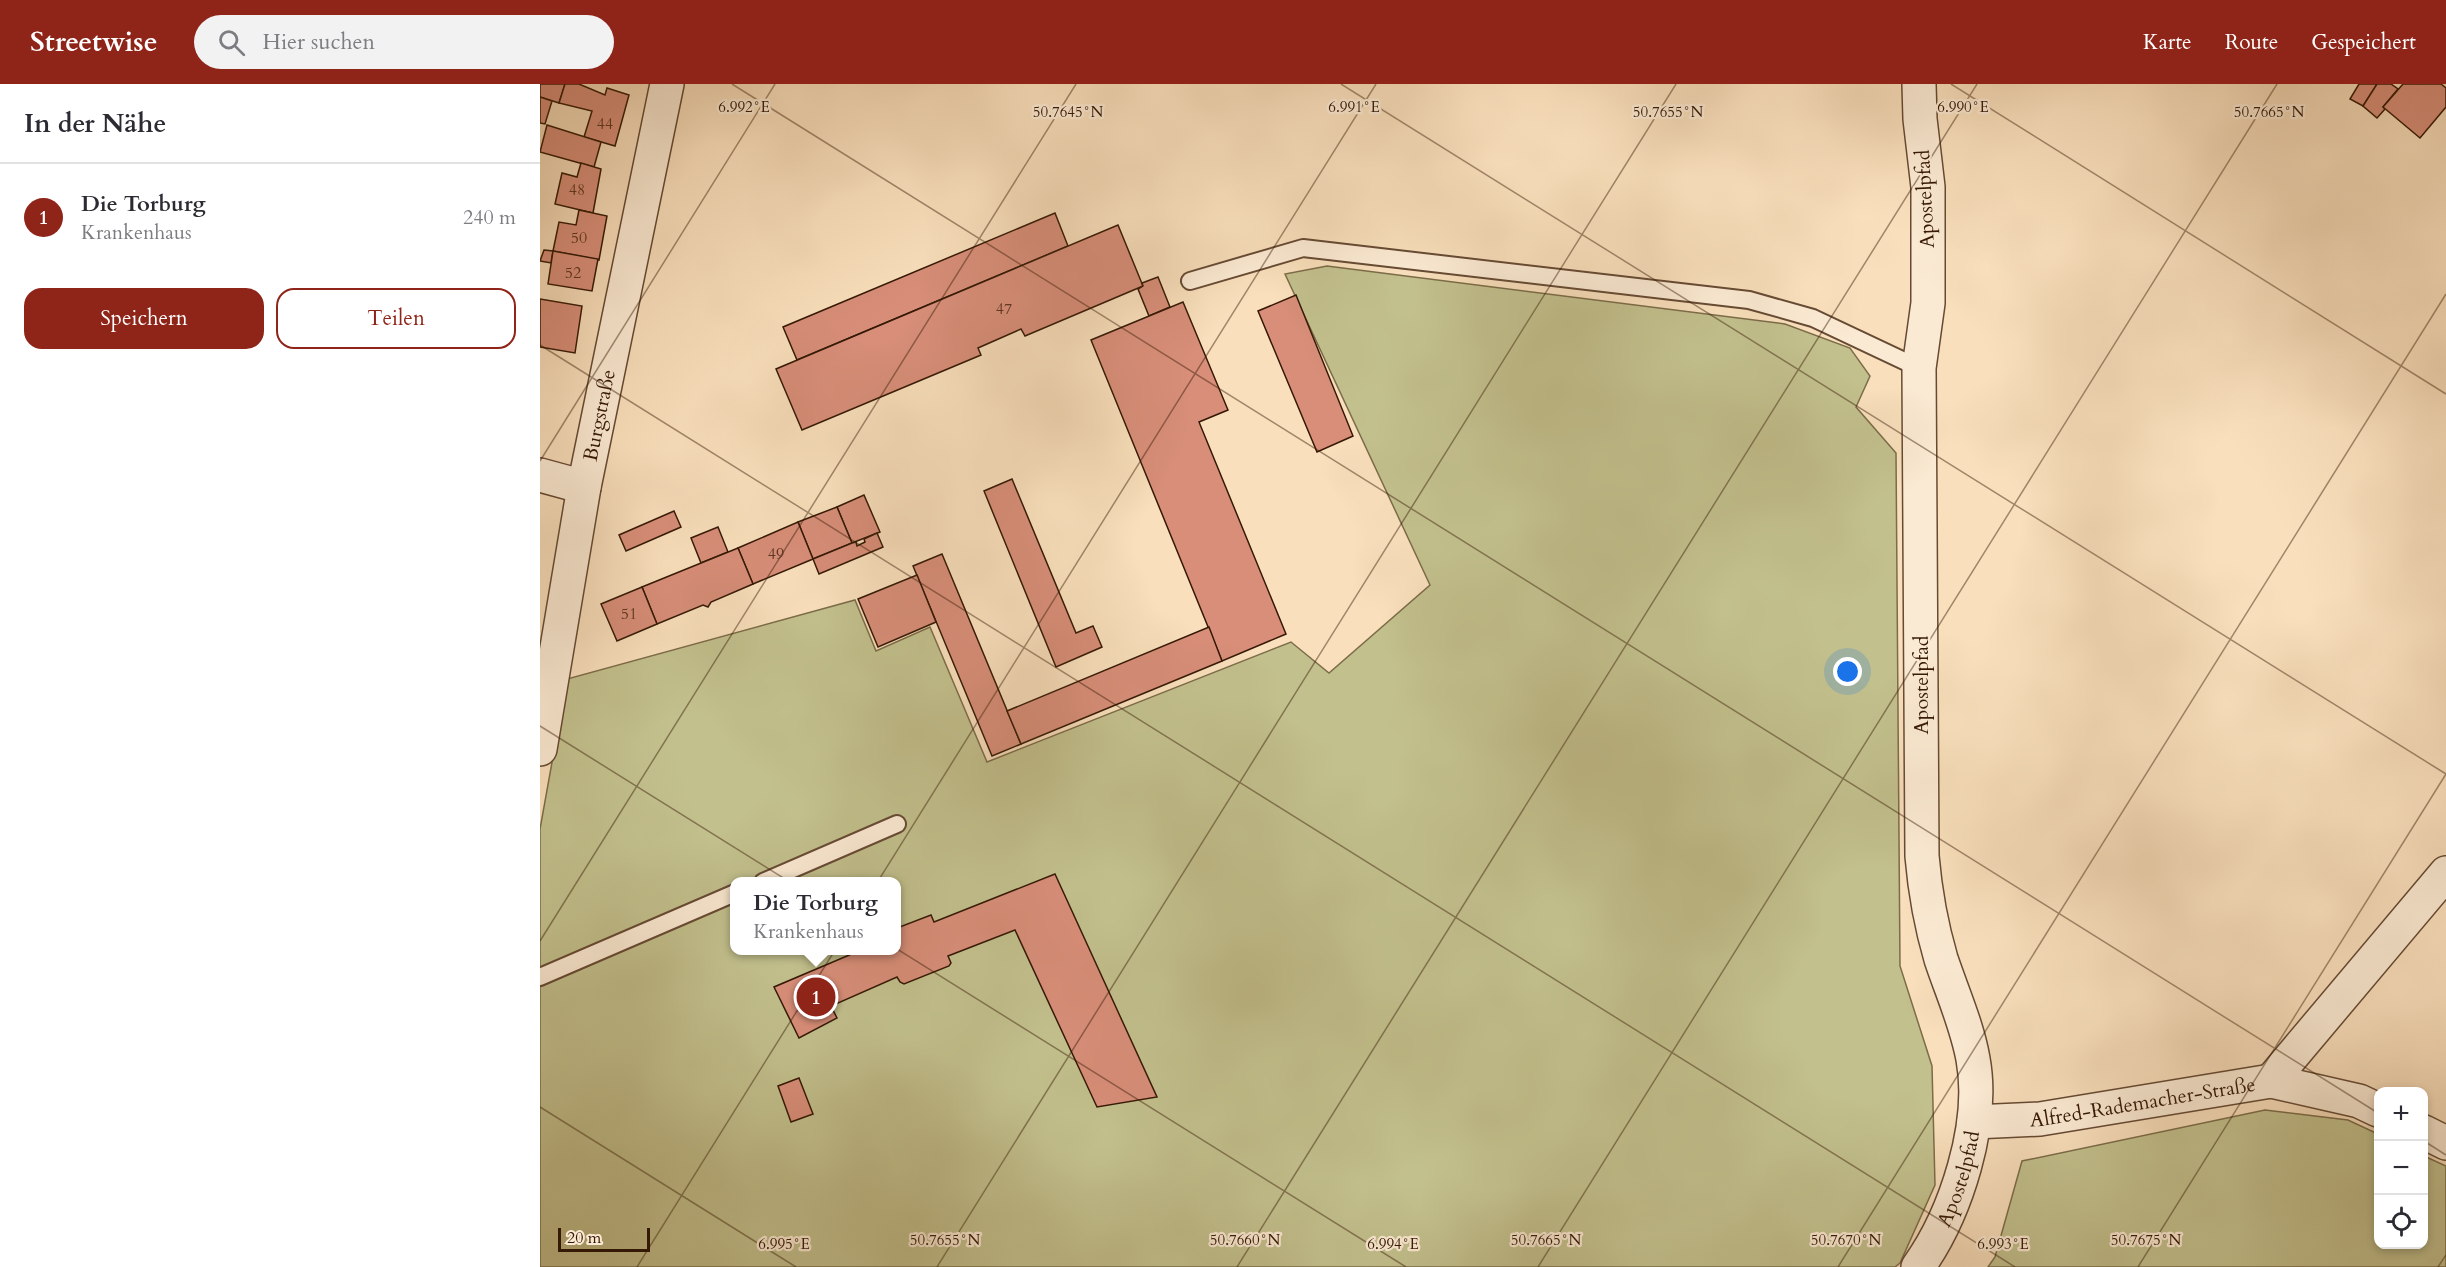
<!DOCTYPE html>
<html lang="de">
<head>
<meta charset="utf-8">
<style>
	body { margin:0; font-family:Cardo,serif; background:#f2f2f3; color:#2b2b33 }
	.controls { position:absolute; right:18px; bottom:18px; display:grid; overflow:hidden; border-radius:12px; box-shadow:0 3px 9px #0003 }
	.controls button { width:54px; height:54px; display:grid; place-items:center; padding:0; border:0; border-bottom:2px solid #e1e1e2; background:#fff; color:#2b2b33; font:30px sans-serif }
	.scale { position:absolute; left:18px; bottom:15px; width:92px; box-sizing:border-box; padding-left:6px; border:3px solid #351905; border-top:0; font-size:16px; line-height:21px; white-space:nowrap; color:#351905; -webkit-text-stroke:4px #fbead3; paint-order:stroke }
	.you { position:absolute; left:1308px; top:588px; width:21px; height:21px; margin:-15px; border:4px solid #fff; border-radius:50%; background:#1a73e8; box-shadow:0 0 0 9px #1a73e833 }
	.badge { display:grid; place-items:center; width:39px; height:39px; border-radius:50%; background:#8f2418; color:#fff; font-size:20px; font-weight:700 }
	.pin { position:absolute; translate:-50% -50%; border:3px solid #fff; box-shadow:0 2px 6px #0006 }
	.popup { position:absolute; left:190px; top:793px; width:171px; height:78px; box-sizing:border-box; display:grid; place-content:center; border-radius:12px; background:#fff; filter:drop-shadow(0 2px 4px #0005); font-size:20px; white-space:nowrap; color:#7c7c81 }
	.popup b { font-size:22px; color:#2b2b33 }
	.popup::after { content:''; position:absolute; left:50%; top:100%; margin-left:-12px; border:12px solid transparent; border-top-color:#fff }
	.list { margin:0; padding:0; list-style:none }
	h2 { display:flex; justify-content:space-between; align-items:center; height:78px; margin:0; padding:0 24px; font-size:26px }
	h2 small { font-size:20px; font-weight:400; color:#7c7c81 }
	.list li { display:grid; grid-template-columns:39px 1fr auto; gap:18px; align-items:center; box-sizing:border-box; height:108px; padding:0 24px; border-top:2px solid #e1e1e2 }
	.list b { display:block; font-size:22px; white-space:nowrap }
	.list p { margin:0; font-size:20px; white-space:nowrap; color:#7c7c81 }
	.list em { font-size:20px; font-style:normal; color:#7c7c81 }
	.actions { display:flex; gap:12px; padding:18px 24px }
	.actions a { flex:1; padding:14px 0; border:2px solid #8f2418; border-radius:18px; text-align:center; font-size:21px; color:#8f2418 }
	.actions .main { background:#8f2418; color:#fff }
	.icon { flex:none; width:33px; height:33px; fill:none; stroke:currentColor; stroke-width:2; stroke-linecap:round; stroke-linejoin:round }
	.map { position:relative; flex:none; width:1906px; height:1183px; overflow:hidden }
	header { display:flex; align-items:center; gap:36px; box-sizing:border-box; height:84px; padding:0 30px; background:#8f2418; color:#fff }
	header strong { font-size:28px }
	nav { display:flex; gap:33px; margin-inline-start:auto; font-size:21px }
	.search { width:420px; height:54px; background:#f2f2f3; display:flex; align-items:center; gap:15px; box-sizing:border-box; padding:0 21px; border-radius:33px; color:#7c7c81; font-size:22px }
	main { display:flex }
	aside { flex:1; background:#fff }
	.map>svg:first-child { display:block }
	.green { fill:#c2c08d; stroke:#7c6c49; stroke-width:1.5; fill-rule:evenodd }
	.building { fill:#d88e79; stroke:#351905; stroke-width:1.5 }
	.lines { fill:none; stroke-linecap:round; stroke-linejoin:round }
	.service-casing { stroke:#664a33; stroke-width:20 }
	.minor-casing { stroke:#664a33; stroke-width:36 }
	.tertiary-casing { stroke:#664a33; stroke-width:36 }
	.service { stroke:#fbead3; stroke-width:16 }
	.minor { stroke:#fbead3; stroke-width:33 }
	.tertiary { stroke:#fbead3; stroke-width:33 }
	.ticks { fill:none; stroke:#351905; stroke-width:1.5; stroke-opacity:0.45 }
	.labels { text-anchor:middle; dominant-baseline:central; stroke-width:4.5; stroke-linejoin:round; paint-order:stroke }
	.number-label { font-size:16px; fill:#5e3622 }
	.street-label { font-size:20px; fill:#351905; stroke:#fbead3 }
	.ticks-label { font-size:15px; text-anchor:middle; fill:#351905; stroke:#fbead3; stroke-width:4.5; stroke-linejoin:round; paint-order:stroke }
</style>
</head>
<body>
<header>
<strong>Streetwise</strong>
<div class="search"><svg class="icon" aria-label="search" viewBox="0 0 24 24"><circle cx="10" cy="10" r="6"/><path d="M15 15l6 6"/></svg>Hier suchen</div>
<nav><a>Karte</a><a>Route</a><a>Gespeichert</a></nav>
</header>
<main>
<aside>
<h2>In der Nähe<small></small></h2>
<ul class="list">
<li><span class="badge">1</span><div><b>Die Torburg</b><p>Krankenhaus</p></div><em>240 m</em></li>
</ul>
<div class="actions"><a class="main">Speichern</a><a>Teilen</a></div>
</aside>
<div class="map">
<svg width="1906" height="1183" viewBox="0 0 1906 1183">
	<rect width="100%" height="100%" fill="#f9dfbc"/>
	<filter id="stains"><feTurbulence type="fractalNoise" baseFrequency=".00333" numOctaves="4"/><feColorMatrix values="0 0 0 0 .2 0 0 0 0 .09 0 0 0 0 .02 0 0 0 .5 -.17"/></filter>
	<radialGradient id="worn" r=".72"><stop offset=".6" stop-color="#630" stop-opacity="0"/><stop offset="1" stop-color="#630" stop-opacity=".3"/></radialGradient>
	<g class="green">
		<path d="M787,182L1245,240L1310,264L1330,292L1316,323L1356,369L1360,882L1392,982L1395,1101L1360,1179L1355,1183H0V745L27,595L315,516L336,567L390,543L447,678L751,558L789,589L890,501L745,190ZM195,798H357V866H195Z"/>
		<path d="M1725,1026L1808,1036L1838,1050V1160H1884V1072L1906,1082V1183H1448L1455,1173L1482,1077Z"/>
	</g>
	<g class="building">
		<path d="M0,0H25L19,19L0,13Z"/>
		<path d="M25,0H39L65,11L67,4L89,11L75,62L44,53L52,27L19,19Z"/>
		<path d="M1819,0H1837L1823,22L1810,15Z"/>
		<path d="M1837,0H1851L1858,5L1843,23L1845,25L1837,34L1823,22Z"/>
		<path d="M1863,0H1901L1906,4V23L1880,54L1843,23Z"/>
		<path d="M0,13L12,17L5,40L0,39Z"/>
		<path d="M7,41L61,58L54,83L0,68Z"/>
		<path d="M41,79L61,85L53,129L15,120L22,89L37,93Z"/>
		<path d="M39,126L67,132L59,176L13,167L19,138L36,141Z"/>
		<path d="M515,129L528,162L257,276L243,243Z"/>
		<path d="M578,141L603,202L485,252L481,245L438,264L441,271L262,346L236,285Z"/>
		<path d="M4,166L13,167L11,179L0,177Z"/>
		<path d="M13,167L58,175L52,207L8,200Z"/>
		<path d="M618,193L630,223L609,232L598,205L603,202L602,199Z"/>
		<path d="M756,211L813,352L777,368L718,227Z"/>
		<path d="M0,215L42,222L35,269L0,263Z"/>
		<path d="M643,218L688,326L659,338L746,550L682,577L551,256Z"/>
		<path d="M472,395L536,549L553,542L562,563L516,583L444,407Z"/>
		<path d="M324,411L340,448L312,459L297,423Z"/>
		<path d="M297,423L312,459L273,475L258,438Z"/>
		<path d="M134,427L141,443L86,467L79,451Z"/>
		<path d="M258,438L273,475L213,500L198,464Z"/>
		<path d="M178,443L188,468L161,479L151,454Z"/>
		<path d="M337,449L343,463L279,490L273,475L312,459L316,458L317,462L325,458L324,455Z"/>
		<path d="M198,464L213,500L171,518L168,523L163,521L117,540L102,503Z"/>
		<path d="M402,470L481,660L452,672L373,482Z"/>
		<path d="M377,491L396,538L338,563L318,515Z"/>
		<path d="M102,503L117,540L77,557L61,520Z"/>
		<path d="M669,543L682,577L481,660L467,627Z"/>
		<path d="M515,790L617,1013L557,1023L475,846L408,872L411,879L409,882L364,900L360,898L357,893L291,922L297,934L259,954L234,903L321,866H357V844L391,831L394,838Z"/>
		<path d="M259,994L273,1030L251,1038L238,1002Z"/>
	</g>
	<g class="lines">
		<g class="service-casing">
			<g id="service">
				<path d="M650,197L763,164L1209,216L1273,234L1379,284"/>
				<path d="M223,798L357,740"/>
				<path d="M0,893L195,809"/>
			</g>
		</g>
		<g class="minor-casing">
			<g id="minor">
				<path d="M0,391L44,403"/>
				<path id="s1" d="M0,665L44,403L127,0"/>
				<path d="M1731,997L1906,789"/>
				<path id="s2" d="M1434,1038L1500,1035L1731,997L1819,1017L1838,1026"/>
				<path d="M1884,1048L1906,1059"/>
			</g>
		</g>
		<g class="tertiary-casing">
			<g id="tertiary">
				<path id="s3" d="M1378,1183C1416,1130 1445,1040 1433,975C1427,941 1412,908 1401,875C1391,841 1385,807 1382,772L1379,284L1388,219V103L1380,35L1379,0"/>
			</g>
		</g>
		<use href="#service" class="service"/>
		<use href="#minor" class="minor"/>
		<use href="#tertiary" class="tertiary"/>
	</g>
	<path class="ticks" d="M192,0L1838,1029M801,0L1906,690M1411,0L1906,310M0,261L1475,1183M0,377L235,0M0,642L866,1183M0,857L536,0M0,1023L256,1183M1884,1057L1906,1071M97,1183L836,0M397,1183L1136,0M697,1183L1437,0M998,1183L1737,0M1298,1183L1906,210M1598,1183L1906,690M1898,1183L1906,1171"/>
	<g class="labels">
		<g class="number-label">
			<text x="65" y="40">44</text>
			<text x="37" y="106">48</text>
			<text x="39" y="154">50</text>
			<text x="33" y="189">52</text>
			<text x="464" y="225">47</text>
			<text x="236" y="470">49</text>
			<text x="89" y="530">51</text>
		</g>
		<g class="street-label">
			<text transform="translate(1385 115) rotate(-93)">Apostelpfad</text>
			<text stroke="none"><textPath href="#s1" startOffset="339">Burgstraße</textPath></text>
			<text transform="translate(1381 601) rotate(-90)">Apostelpfad</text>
			<text stroke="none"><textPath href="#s2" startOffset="170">Alfred-Rademacher-Straße</textPath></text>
			<text stroke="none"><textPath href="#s3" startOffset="98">Apostelpfad</textPath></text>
		</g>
	</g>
	<g class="ticks-label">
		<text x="204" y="28">6.992°E</text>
		<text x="814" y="28">6.991°E</text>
		<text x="1423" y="28">6.990°E</text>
		<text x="528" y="33">50.7645°N</text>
		<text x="1128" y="33">50.7655°N</text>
		<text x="1729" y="33">50.7665°N</text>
		<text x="405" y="1161">50.7655°N</text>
		<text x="705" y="1161">50.7660°N</text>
		<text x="1006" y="1161">50.7665°N</text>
		<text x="1306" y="1161">50.7670°N</text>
		<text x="1606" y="1161">50.7675°N</text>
		<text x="244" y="1165">6.995°E</text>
		<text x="853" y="1165">6.994°E</text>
		<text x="1463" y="1165">6.993°E</text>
	</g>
	<rect width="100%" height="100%" filter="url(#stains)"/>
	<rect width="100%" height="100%" fill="url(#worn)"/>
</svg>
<div class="controls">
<button>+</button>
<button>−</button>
<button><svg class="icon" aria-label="locate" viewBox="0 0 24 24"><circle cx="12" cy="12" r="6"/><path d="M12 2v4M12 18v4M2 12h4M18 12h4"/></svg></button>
</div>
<div class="scale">20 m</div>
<div class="you"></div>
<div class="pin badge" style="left:276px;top:913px">1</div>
<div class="popup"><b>Die Torburg</b>Krankenhaus</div>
</div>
</main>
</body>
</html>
